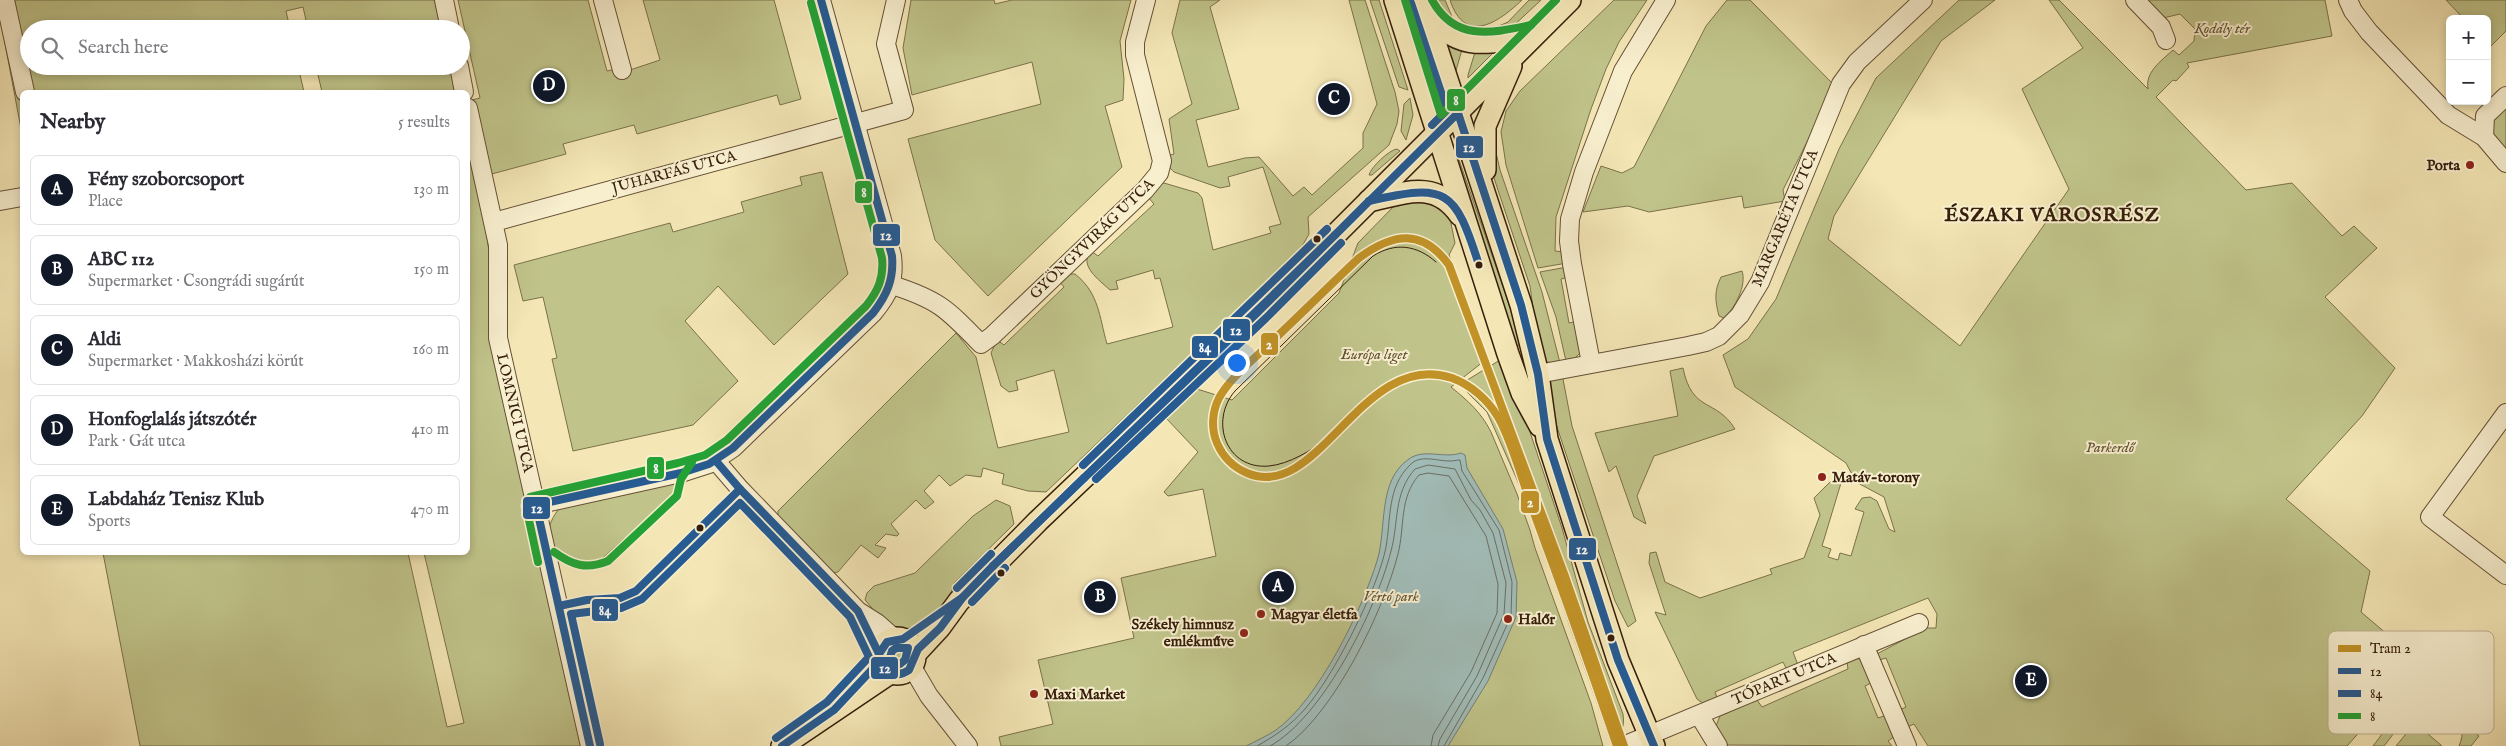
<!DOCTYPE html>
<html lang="en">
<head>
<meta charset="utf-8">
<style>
	body { margin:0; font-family:"IM FELL English",serif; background:#f7f7f7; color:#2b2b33 }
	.controls { position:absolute; right:15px; top:15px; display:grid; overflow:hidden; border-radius:8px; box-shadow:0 2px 8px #0003 }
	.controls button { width:45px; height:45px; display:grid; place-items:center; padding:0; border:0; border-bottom:1px solid #e1e1e2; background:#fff; color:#2b2b33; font:25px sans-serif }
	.you { position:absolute; left:1236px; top:362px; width:18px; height:18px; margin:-12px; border:4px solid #fff; border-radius:50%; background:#1a73e8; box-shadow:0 0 0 8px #1a73e833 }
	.badge { display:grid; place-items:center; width:32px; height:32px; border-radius:50%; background:#111827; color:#fff; font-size:16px; font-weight:700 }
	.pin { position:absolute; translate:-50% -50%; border:2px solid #fff; box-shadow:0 1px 5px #0006 }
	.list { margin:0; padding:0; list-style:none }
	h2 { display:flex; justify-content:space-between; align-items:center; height:65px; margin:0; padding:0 20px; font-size:21px }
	h2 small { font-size:16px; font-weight:400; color:#7c7c81 }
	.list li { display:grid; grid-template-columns:32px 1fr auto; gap:15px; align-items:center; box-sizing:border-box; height:70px; margin:0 10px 10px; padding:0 10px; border:1px solid #e1e1e2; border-radius:8px }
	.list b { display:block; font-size:19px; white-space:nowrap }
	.list p { margin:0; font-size:16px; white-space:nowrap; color:#7c7c81 }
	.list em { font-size:16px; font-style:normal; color:#7c7c81 }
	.icon { flex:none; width:28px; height:28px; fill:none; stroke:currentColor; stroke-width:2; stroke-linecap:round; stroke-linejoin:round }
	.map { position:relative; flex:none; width:2506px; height:746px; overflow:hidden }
	.search { position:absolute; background:#fff; box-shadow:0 2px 8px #0003; left:20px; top:20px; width:450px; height:55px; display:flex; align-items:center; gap:12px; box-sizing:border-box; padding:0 18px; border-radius:28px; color:#7c7c81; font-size:19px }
	.panel { position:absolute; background:#fff; box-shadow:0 2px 8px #0003; left:20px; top:90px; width:450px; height:465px; border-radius:8px }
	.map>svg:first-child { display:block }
	.green { fill:#c0c48a; stroke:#7b714a }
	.water { fill:#a1bdb9; stroke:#767d73 }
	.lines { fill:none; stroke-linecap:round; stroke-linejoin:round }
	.shore { stroke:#6c6e62; stroke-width:1 }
	.minor-casing { stroke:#665035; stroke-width:20 }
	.major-casing { stroke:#361e0a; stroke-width:24 }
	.minor { stroke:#f8efcf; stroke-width:18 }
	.major { stroke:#f4e6b5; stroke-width:21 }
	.tram { stroke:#361e0a; stroke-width:1 }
	.bus-1-casing { stroke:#f8efcf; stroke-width:11 }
	.bus-2-casing { stroke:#f8efcf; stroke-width:11 }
	.bus-3-casing { stroke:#f8efcf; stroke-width:11 }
	.bus-1 { stroke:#275b91; stroke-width:8 }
	.bus-2 { stroke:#275b91; stroke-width:8 }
	.bus-3 { stroke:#25a235; stroke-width:8 }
	.tram-1-casing { stroke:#f8efcf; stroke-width:11 }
	.tram-1 { stroke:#c19227; stroke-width:8 }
	.poi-dot { fill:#8f2418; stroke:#f8efcf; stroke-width:2 }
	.bus-dot { fill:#361e0a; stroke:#f8efcf; stroke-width:2 }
	.labels { text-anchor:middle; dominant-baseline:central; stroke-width:4; stroke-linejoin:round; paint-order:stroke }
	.park-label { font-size:15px; font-style:italic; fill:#5f5030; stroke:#f8efcf }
	.poi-label { font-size:15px; font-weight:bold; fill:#361e0a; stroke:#f8efcf; text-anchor:start }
	.street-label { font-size:15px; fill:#361e0a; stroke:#f8efcf }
	.district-label { font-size:20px; font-weight:bold; letter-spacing:1px; fill:#361e0a; stroke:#f8efcf }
	.key { fill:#f8efcf; stroke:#beb094; stroke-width:1 }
	.key-label { font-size:14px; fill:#361e0a }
	.line-badge { stroke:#f8efcf; stroke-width:2 }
	.badge-label { font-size:14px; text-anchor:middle; font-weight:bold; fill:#fff }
</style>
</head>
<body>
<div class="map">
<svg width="2506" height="746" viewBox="0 0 2506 746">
	<rect width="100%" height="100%" fill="#f4e6b5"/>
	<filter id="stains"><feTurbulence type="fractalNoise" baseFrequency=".004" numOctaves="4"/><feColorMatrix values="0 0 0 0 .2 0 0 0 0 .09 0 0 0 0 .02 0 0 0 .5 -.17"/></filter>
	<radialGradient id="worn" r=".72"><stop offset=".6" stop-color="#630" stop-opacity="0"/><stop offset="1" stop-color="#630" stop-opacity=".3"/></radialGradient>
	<g class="green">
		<path d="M0,0H435L442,29H308L303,7L286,11L290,29H29V66H298L304,92H22V134L0,17Z"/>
		<path d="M458,0H588L607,71L616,69L618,74L660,60L643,0H774L801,99L780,105L777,95L637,134L634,125L563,144L566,154L488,175L472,100L480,98Z"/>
		<path d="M911,0H994L995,4L1012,0H1131L1120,41L1124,79L1123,100L1105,106L1122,167L988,296L935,240L908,139L1041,104L1032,62L912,95L903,48Z"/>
		<path d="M1180,0H1220L1210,7L1239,109L1196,120L1208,167L1245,158L1259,157L1293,196L1304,187L1312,195L1363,148V133L1377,104L1349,0H1365L1395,92L1399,111L1397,124L1389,145L1308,217L1309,234L1300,250L1046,492L1028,491L1002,484L1004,474L983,468L981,477L966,475L950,486L939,475L924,491L934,502L925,509L916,500L891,524L899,534L897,536L886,534L875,545L886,548L878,558L861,545L838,572L831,573L778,519V511L956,333L976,357L998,448L1069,432L1054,370L1016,381L1018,390L1009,392L1001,386L991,353L997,340L1004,345L1064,287L1059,281L1066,274H1075C1099,293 1099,316 1107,344L1173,327L1160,278L1155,279L1153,270L1116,281L1118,289L1110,290C1099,280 1078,265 1091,251L1098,256L1154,204L1147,196L1156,186L1164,183L1198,193L1202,198L1213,250L1271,233L1269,227L1281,224L1263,167L1228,177L1230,186L1220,188L1174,172L1168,166L1166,156L1174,154L1169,119L1192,104L1172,33Z"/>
		<path d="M1370,0H1379L1408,90L1399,87Z"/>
		<path d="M1408,0H1413L1439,79L1435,80Z"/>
		<path d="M1434,0H1445L1453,19L1465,29L1466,37L1437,9Z"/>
		<path d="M1450,0H1522C1499,22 1465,46 1450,0Z"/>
		<path d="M1529,0H1541L1510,29L1483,33L1508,22Z"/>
		<path d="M1614,0H1647L1619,42L1606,69L1591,109L1556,217L1555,251L1564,252L1567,263L1538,268L1506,165L1501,132L1506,111L1520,91Z"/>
		<path d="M1727,0H1750L1835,86L1783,190L1785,201L1744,208L1742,196L1649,212L1628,206L1583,212L1601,166L1622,173L1634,167L1706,26Z"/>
		<path d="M1959,0H1995L1941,41L1834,216L1828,239L1960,346L2069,189L2022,89L2083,48L2049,0H2059L2148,89C2145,72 2161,61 2173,50L2179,55L2194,41L2195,29L2180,14L2159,19L2141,0H2325L2332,36L2187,63L2189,67L2176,81L2173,80L2156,97L2246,190L2292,183L2342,236L2354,226L2377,248L2325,297L2395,368L2362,416L2286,499L2370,571L2361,612L2421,663L2347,746H1928L1914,724L1905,728L1897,711L1906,707L1886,658L1876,661L1875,655L1926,628H1936L1937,614L1928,598L1793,652L1798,665L1787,670L1783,662L1715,692L1718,700C1710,704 1705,706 1697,699L1655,612L1666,615L1649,563L1650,553L1656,552L1665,582L1700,598L1772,574L1770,569L1804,558L1820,515L1814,498L1837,475L1841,483L1822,546L1831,549L1828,557L1838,560L1840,553L1851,556L1864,512L1855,509L1862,498L1870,497L1877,501L1889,529L1895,532L1884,497L1856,482L1846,463L1735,387L1723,355L1748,339L1776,299L1839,149L1876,78Z"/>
		<path d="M2446,0H2506V31L2491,46L2487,43V19H2464Z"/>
		<path d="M1442,38L1463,46L1455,74Z"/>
		<path d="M1476,49H1497L1468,78V75Z"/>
		<path d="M316,66H450L456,92H322Z"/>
		<path d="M1410,98L1413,115L1406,140L1401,131L1404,104Z"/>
		<path d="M2506,104V151L2494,144L2491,118Z"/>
		<path d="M1492,135L1500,170L1542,292L1560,363L1544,362L1539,352L1530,286L1488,160Z"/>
		<path d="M468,142L483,211L524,487L581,746H140L103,553H408L447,727L464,723L424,553L468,552Z"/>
		<path d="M1397,149L1400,151L1372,175H1369C1371,167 1389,150 1397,149Z"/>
		<path d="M1456,151L1523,345L1516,346L1454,152Z"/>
		<path d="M822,172L848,274L774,345L718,286L685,321L738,381L693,425L573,451L552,359L557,358L543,297L523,301L514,265L670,223L673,232L744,212L741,202L802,185L800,177Z"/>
		<path d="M1417,195L1448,209L1455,243L1449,255L1488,358L1451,387C1468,401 1481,412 1491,432L1517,494L1530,530L1535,548L1591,703L1603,746H1001L999,737L1053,724L1038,660L1134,638L1121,578L1216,556L1203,489L1168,496L1164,492L1198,452L1166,418L1197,389L1232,400L1339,293L1358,243L1396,204Z"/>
		<path d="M1567,267L1569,277L1561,279L1569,323L1578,321L1581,352L1573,360L1566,361L1556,317L1540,272Z"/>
		<path d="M1742,271C1747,285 1735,308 1724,318L1719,316C1715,301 1714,291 1721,277Z"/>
		<path d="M1500,360L1527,423L1562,528L1588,622L1623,714C1625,728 1621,734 1611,743L1523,493L1487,412L1462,387L1464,382Z"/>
		<path d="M1683,368C1692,413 1716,398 1735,429L1654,456L1637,496L1646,524L1634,517L1616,466L1609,472L1595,433L1678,416L1670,371Z"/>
		<path d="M1562,374L1572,426L1636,621L1628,627L1615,601L1555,421L1547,385L1552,378Z"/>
		<path d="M681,473L685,484L595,565C587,567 577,569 569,565C557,559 546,537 550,525C553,515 561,506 567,499Z"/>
		<path d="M996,500L1010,506L1014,524L954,583L949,601L912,627L900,631L888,626L865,600L867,593L874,586L915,573L973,516Z"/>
		<circle cx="897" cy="656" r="10"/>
		<path d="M1857,658L1864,662L1873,682L1865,686L1878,718L1887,715L1895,736L1888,741L1892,746L1727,745L1716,726L1720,716L1757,700L1762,707L1848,669L1847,662Z"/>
		<path d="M2425,695C2450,693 2469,708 2471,734L2474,732L2479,736L2471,746H2459C2471,721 2446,693 2420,706C2406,713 2394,734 2384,746H2373C2388,727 2401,703 2425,695Z"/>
		<path d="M2415,723L2442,746H2396Z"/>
	</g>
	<path class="water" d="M1461,453L1465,455L1467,468L1503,529L1517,582L1516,617L1488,681L1448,746H1246C1256,741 1267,736 1276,730C1318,700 1362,610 1377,561C1387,530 1377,480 1409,459C1424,448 1444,459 1461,453Z"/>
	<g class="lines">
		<g class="shore">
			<path d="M1257,746C1275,736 1291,725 1305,709C1333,677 1378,589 1386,547C1391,519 1387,487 1410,465C1420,454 1436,461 1450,461C1454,461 1456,460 1460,460L1462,471L1499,530L1512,582L1511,616L1483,678L1444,746"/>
			<path d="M1270,746C1323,717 1376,610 1391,551C1399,522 1393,494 1415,469L1428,465L1455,469L1471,500L1480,510L1493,533L1506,583L1504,614L1477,676L1440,739L1438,746"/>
			<path d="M1286,746C1334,713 1384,610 1398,554C1405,526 1399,498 1419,475L1428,473L1449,476L1486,536L1498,584L1497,613L1471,672L1433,735L1431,746"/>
		</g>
		<g class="minor-casing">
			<g id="minor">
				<path d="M5,0L25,92"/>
				<path d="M444,0L450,29"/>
				<path d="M603,0L622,70"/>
				<path d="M2135,0L2161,27L2166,40"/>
				<path d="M2348,0L2353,11L2369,32L2448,115L2484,137L2506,163"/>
				<path d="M459,66L464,92"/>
				<path d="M468,108L498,245V338L590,746"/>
				<path d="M2484,137L2485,116L2506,96"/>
				<path d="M0,201L22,197"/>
				<path d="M494,222L904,110L886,44L896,0"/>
				<path d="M892,285C939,300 947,309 981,344L992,336L1145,190L1159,173L1162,161L1135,55V42L1146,0"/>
				<path d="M1591,363L1572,264L1569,241L1570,219L1584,172L1623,71L1666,0"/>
				<path d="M1538,374L1688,346L1706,342L1719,336L1740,315L1760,282L1841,84L1857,62L1923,0"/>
				<path d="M2506,413L2430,517L2506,575"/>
				<path d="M716,461L740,489L858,611L877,623L894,638"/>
				<path d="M536,505L681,473L709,464L733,448L873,313C889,294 895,281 892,256L821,0"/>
				<path d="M858,612L879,654"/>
				<path d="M1864,645L1907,746"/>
				<path d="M912,667L929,696L968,746"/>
				<path d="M1699,715L1718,746"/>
				<path d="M1623,746L1919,623"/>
			</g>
		</g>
		<g class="major-casing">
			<g id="major">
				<path d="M1395,0L1508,354L1522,393L1540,426"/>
				<path d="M1421,0L1521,305L1538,374L1547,439L1618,660L1654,746"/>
				<path d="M1426,10C1457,54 1488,43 1533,35"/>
				<path d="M1485,170V126L1511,66"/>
				<path d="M1369,201C1405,193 1435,179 1460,215"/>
				<circle cx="897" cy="656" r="18"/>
				<path d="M915,654L940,627L959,601L1038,521L1259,311L1570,0"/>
				<path d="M782,746L890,673"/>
			</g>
		</g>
		<use href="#minor" class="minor"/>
		<use href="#major" class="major"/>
		<path class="tram" d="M1328,439C1311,450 1290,464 1269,466C1226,470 1209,421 1235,391L1373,256C1395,242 1417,245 1436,262"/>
		<g class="bus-1-casing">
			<g id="bus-1">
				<path d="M1369,201C1447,183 1455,189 1479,265"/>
				<path d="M1335,235L1369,201"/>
				<path d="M1335,235L1458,113L1521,305L1538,374L1547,439L1618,660L1654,746"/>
				<path d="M716,461L740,489L858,611L879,654L880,661L834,710L782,746"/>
				<path d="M1084,478L1335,235"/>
				<path d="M1084,478L1259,311L1335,235"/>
				<path d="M993,566L1084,478"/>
				<path d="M993,566L1084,478"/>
				<path d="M963,597L940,628L918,649L909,670C895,680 880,670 879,654L887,642L903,639Z"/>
				<path d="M963,597L993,566"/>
				<path d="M963,597L993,566"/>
				<path d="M559,606L587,600L620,598L636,591L740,489"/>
				<path d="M590,746L536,505L681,473L709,464L733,448L873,313C887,295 894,279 892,256L821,0"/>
			</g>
		</g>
		<g class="bus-2-casing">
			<g id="bus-2">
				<path d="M1411,3L1447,110L1432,125"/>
				<path d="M1083,465L1327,229"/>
				<path d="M1096,479L1266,318L1341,243"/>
				<path d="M957,588L991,554"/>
				<path d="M972,602L1005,568"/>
				<path d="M896,648H908L905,660L900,664L894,663L890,657L892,651Z"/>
				<path d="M600,744L571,614L621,608L642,599L740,503L850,617L869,657L827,702L776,738"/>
			</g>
		</g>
		<g class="bus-3-casing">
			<g id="bus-3">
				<path d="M1405,0L1441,115L1556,0"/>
				<path d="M1432,0C1455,42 1492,33 1531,25"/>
				<path d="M554,552C572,565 586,570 608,561L677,496L681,479L692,462"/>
				<path d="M538,562L526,506L530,497L678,463L705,455L727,440L866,306C878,291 884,278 882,258L811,3"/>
			</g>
		</g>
		<use href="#bus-1" class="bus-1"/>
		<use href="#bus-2" class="bus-2"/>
		<use href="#bus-3" class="bus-3"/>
		<g class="tram-1-casing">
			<path id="tram-1" d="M1617,746C1590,667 1562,588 1533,510C1523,483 1512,441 1498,417C1488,400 1471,385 1452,378C1362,348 1319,504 1247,473C1233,467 1223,457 1217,443C1211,429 1212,412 1219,398C1230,378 1251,362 1267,346C1298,317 1328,287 1359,258C1393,233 1422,228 1449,265L1566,579L1624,746"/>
		</g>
		<use href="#tram-1" class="tram-1"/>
	</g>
	<g class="poi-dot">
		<circle cx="2470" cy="165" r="5"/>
		<circle cx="1822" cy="477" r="5"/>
		<circle cx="1261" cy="614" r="5"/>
		<circle cx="1508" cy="619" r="5"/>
		<circle cx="1244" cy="633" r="5"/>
		<circle cx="1034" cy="694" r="5"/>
	</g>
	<g class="bus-dot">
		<circle cx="1317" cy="239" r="4.5"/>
		<circle cx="1479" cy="265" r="4.5"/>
		<circle cx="700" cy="528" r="4.5"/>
		<circle cx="1001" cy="573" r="4.5"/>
		<circle cx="1611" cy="638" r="4.5"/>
	</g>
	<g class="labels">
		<g class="park-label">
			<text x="2222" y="28">Kodály tér</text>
			<text x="1374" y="354">Európa liget</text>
			<text x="2110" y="447">Parkerdő</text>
			<text x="1391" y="596">Vértó park</text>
		</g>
		<g class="poi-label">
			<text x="2460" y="165" text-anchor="end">Porta</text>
			<text x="1832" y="477">Matáv-torony</text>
			<text x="1271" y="614">Magyar életfa</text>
			<text x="1518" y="619">Halőr</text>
			<text x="1234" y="624" text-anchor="end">Székely himnusz<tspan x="1234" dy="17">emlékműve</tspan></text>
			<text x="1044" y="694">Maxi Market</text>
		</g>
		<g class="street-label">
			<text transform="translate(674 172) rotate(-15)">JUHARFÁS UTCA</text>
			<text transform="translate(1785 218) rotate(-67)">MARGARÉTA UTCA</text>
			<text transform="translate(1092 239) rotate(-44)">GYÖNGYVIRÁG UTCA</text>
			<text transform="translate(515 413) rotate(77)">LOMNICI UTCA</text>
			<text transform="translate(1784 679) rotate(-23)">TÓPART UTCA</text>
		</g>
		<g class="district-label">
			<text x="2052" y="215">ÉSZAKI VÁROSRÉSZ</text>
		</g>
	</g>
	<rect x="2328" y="631" width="166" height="103" rx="8" class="key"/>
	<rect x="2338" y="645" width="23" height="7" fill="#c19227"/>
	<rect x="2338" y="668" width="23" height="6" fill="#275b91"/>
	<rect x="2338" y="690" width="23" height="7" fill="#275b91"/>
	<rect x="2338" y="713" width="23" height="6" fill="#25a235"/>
	<g class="key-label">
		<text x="2370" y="653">Tram 2</text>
		<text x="2370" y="676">12</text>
		<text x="2370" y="698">84</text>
		<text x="2370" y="721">8</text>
	</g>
	<g class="line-badge">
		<rect x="1446" y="88" width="20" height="24" rx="5" fill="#25a235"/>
		<rect x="1455" y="135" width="29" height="24" rx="5" fill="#275b91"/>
		<rect x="854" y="180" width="19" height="24" rx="5" fill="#25a235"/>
		<rect x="872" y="223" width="29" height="24" rx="5" fill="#275b91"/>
		<rect x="1222" y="318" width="29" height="24" rx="5" fill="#275b91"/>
		<rect x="1260" y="332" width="19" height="24" rx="5" fill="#c19227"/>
		<rect x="1191" y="335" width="28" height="24" rx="5" fill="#275b91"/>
		<rect x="646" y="456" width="19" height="24" rx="5" fill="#25a235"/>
		<rect x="1520" y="490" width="20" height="24" rx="5" fill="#c19227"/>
		<rect x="522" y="496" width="29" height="24" rx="5" fill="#275b91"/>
		<rect x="1568" y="537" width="29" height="24" rx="5" fill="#275b91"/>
		<rect x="591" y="598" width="28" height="24" rx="5" fill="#275b91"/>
		<rect x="870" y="656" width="29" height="24" rx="5" fill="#275b91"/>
	</g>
	<g class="badge-label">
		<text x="1456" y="105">8</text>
		<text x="1469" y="152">12</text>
		<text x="864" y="197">8</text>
		<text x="886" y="240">12</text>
		<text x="1236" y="335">12</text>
		<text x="1269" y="349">2</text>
		<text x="1205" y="352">84</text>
		<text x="656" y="473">8</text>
		<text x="1530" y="507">2</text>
		<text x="537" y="513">12</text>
		<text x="1582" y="554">12</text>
		<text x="605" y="615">84</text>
		<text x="885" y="673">12</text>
	</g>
	<rect width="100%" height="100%" filter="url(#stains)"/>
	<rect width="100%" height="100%" fill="url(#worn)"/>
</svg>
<div class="controls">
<button>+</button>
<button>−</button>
</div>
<div class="you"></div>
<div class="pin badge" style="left:1278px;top:587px">A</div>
<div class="pin badge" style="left:1100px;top:597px">B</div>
<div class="pin badge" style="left:1334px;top:99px">C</div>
<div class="pin badge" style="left:549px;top:86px">D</div>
<div class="pin badge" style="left:2031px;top:681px">E</div>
<div class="search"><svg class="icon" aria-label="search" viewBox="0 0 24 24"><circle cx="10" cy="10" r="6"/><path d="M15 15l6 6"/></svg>Search here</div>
<section class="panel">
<h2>Nearby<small>5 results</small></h2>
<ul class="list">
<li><span class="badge">A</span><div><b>Fény szoborcsoport</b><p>Place</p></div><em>130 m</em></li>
<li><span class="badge">B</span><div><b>ABC 112</b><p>Supermarket · Csongrádi sugárút</p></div><em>150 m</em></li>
<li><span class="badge">C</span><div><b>Aldi</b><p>Supermarket · Makkosházi körút</p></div><em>160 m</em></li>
<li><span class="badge">D</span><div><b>Honfoglalás játszótér</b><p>Park · Gát utca</p></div><em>410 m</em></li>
<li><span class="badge">E</span><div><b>Labdaház Tenisz Klub</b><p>Sports</p></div><em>470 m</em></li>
</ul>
</section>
</div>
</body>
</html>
